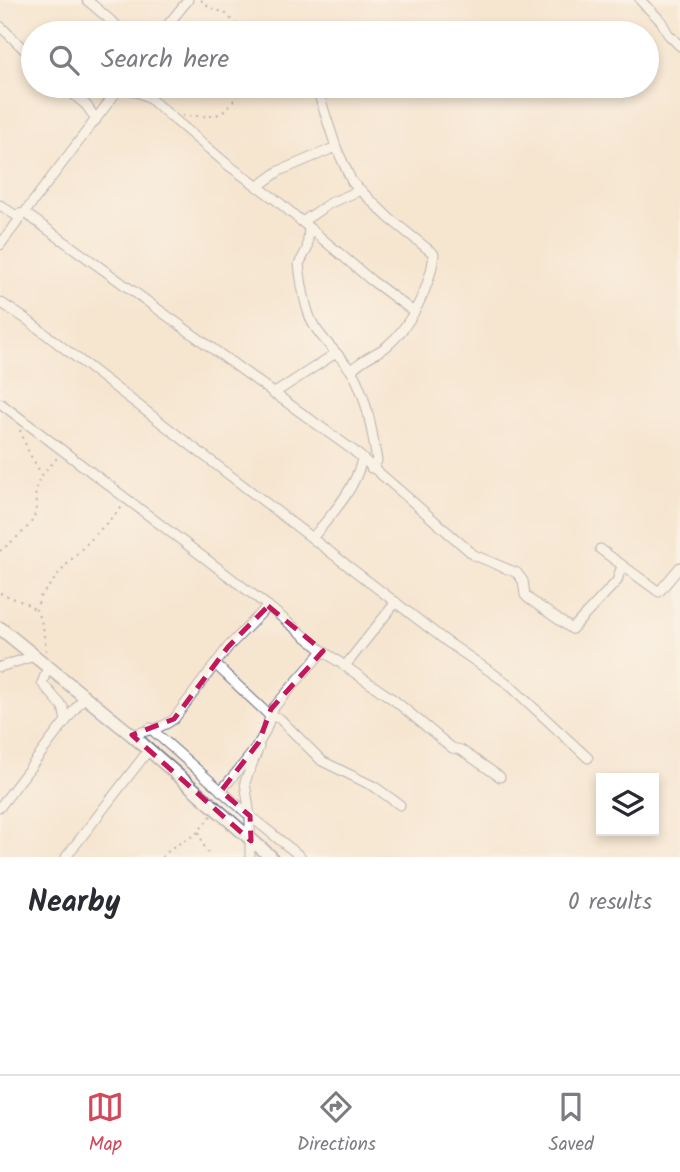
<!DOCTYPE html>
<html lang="en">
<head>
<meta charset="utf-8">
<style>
	body { margin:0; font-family:Kalam,sans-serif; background:#f2f2f3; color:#2b2b33 }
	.controls { position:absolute; right:21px; bottom:21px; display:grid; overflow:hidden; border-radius:0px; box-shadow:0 4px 10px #0003 }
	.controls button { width:63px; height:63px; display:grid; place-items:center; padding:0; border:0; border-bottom:2px solid #e1e1e2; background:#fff; color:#2b2b33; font:35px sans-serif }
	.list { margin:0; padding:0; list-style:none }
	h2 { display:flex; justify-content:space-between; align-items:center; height:91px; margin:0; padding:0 28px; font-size:30px }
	h2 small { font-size:23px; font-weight:400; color:#7c7c81 }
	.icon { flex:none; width:38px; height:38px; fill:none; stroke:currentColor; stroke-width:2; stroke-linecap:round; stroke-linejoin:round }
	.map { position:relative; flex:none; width:680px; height:857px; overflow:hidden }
	.search { position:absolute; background:#fff; box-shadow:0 4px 10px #0003; left:21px; right:21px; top:21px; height:77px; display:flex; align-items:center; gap:18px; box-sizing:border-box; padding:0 24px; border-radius:38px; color:#7c7c81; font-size:26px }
	.sheet { height:217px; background:#fff }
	nav { display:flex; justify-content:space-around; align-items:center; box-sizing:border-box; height:98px; border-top:2px solid #e1e1e2; background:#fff; font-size:19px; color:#7c7c81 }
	nav a { display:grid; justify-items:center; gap:4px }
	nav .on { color:#d1495b }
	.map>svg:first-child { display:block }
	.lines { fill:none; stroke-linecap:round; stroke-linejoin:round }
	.minor-casing { stroke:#686f86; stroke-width:11 }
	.major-casing { stroke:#686f86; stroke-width:15 }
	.path { stroke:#686f86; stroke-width:2; stroke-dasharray:2 5; stroke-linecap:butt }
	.minor { stroke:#fff; stroke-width:9 }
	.major { stroke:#fff; stroke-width:12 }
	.marked { fill:none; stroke:#c2185b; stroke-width:5; stroke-dasharray:14 9; stroke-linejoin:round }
</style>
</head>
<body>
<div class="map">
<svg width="680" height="857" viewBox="0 0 680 857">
	<rect width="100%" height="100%" fill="#fff"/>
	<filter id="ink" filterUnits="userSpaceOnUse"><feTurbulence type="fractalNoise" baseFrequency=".0143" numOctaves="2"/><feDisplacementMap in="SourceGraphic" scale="14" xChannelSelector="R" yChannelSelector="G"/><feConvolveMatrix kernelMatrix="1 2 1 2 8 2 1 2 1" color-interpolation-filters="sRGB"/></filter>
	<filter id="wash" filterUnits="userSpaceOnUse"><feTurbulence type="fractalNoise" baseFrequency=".00686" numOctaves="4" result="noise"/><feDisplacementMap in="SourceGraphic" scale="28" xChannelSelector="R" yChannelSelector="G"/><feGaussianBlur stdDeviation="1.57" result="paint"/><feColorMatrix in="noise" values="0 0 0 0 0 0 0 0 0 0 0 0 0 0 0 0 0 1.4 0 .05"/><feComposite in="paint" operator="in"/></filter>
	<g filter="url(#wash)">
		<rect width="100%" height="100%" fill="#f6e5cf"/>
	</g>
	<g filter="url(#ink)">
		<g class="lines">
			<g class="minor-casing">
				<g id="minor">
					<path d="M87,0L125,33"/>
					<path d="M640,0L661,21L668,34L680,46"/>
					<path d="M0,26L33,58"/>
					<path d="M161,33L188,0"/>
					<path d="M64,86L87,106L96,120"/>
					<path d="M119,88L135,91L148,97L228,165L275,199L371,280L414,312"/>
					<path d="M318,92L336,147L352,182L389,218L434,254C431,285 411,326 387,346C375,355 361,359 351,371"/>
					<path d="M257,187L279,171L336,147"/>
					<path d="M0,205L15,215L25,213L354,451L474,555L517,573L523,581L525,595L529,599L572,629L617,581L622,565"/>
					<path d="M302,222L330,203L361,190"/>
					<path d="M309,228L307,249L299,264C301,282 304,305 312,322C322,342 344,357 355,377C368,403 372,432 377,461L371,468"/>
					<path d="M0,245L121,86"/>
					<path d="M0,302L26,319L446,641L507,683L588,758"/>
					<path d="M273,394L336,353"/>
					<path d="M0,403L268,606L323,651L394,700L452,748L461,750L500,777"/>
					<path d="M313,537C332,514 355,490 362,459"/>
					<path d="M600,549L659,592L680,567"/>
					<path d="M216,665L270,716C265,744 239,768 221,791"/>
					<path d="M345,666L396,602"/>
					<path d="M0,667L34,656"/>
					<path d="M48,667L42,683L63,707L66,721"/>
					<path d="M269,713L323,651"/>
					<path d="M270,716L279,718L322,761L375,787L400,805"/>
					<path d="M150,728L250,816V857"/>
					<path d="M132,735C147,730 161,729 174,719L228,647L268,606"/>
					<path d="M259,747L245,782L250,816L301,857"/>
					<path d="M0,807L84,697"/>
					<path d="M66,857L148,751"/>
				</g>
			</g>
			<g class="major-casing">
				<path id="major" d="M0,628L132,735L271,857"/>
			</g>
			<g class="path">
				<path d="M201,0L211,8L225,13L245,33"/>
				<path d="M182,116C205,114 218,123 233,101C237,96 240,92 241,86"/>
				<path d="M20,430L29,453L42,475"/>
				<path d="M0,551C11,542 24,533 32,521C39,510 34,499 36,488C39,476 50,466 58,457"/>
				<path d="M0,593L25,603L36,610"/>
				<path d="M46,651L43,626L36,610L40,597L68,563L123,506"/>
				<path d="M199,832L204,846L211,857"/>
				<path d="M162,857L173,847L196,834L211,816"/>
			</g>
			<use href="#minor" class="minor"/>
			<use href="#major" class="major"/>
		</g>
	</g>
	<path d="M0 0H680V857H0ZM268,606L323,651L271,709L259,742L221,791L250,816L251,841L132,735L174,719L228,647Z" fill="#f6e5cf" fill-opacity=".55" fill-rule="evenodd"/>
	<path class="marked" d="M268,606L323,651L271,709L259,742L221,791L250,816L251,841L132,735L174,719L228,647Z"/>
</svg>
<div class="controls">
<button><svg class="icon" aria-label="layers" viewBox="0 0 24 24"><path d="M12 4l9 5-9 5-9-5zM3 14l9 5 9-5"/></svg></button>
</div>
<div class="search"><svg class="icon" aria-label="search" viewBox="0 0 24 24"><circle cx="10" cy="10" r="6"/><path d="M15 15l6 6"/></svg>Search here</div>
</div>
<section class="sheet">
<h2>Nearby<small>0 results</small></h2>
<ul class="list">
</ul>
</section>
<nav>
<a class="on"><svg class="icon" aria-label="map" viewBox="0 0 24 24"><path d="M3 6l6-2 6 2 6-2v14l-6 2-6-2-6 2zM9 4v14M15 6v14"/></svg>Map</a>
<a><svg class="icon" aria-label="directions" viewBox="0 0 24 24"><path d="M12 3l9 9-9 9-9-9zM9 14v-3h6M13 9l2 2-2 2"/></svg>Directions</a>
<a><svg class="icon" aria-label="saved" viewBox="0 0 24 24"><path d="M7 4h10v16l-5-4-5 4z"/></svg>Saved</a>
</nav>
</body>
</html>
